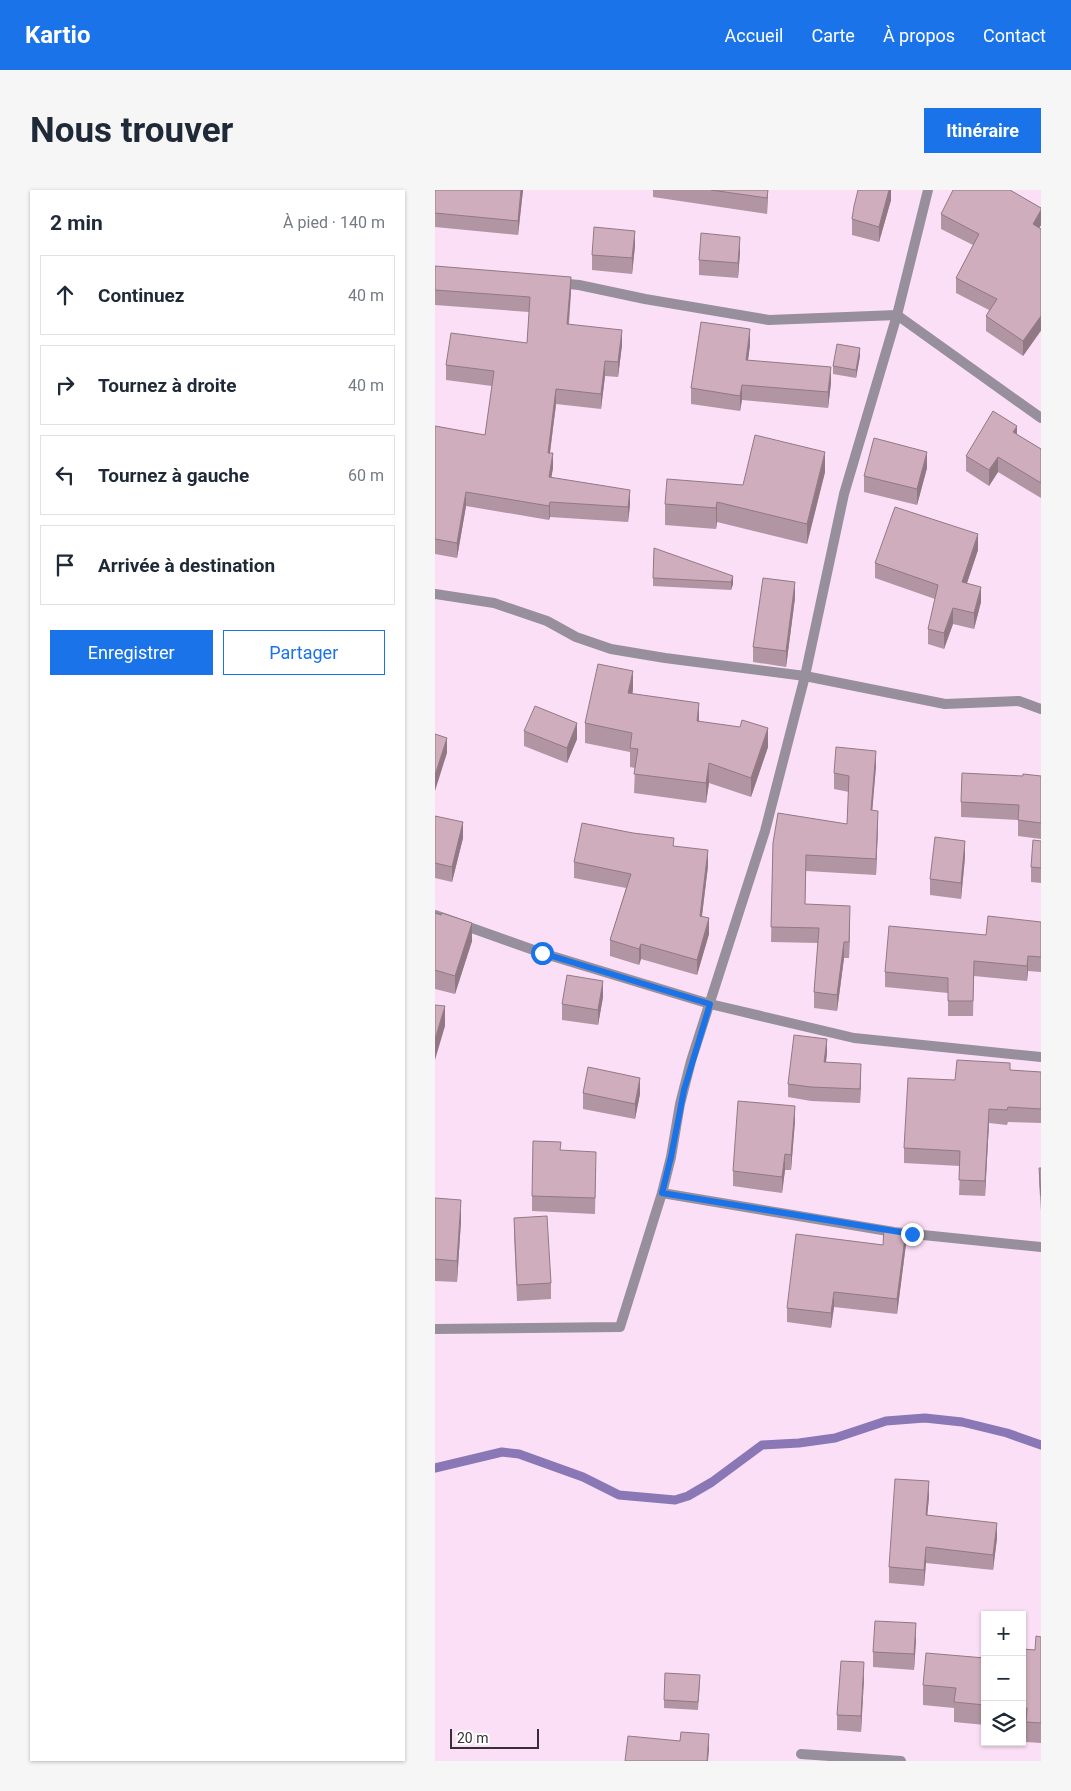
<!DOCTYPE html>
<html lang="fr">
<head>
<meta charset="utf-8">
<style>
	body { margin:0; font-family:Roboto,sans-serif; background:#f6f6f7; color:#1f2937 }
	.controls { position:absolute; right:15px; bottom:15px; display:grid; overflow:hidden; border-radius:0px; box-shadow:0 1px 4px #0004 }
	.controls button { width:45px; height:45px; display:grid; place-items:center; padding:0; border:0; border-bottom:1px solid #e0e1e3; background:#fff; color:#1f2937; font:25px sans-serif }
	.scale { position:absolute; left:15px; bottom:12px; width:89px; box-sizing:border-box; padding-left:5px; border:2px solid #392e37; border-top:0; font-size:14px; line-height:18px; white-space:nowrap; color:#392e37; -webkit-text-stroke:4px #fff; paint-order:stroke }
	.stop { position:absolute; width:15px; height:15px; margin:-11px; border:4px solid #1a73e8; border-radius:50%; background:#fff }
	.stop.end { background:#1a73e8; border-color:#fff; box-shadow:0 1px 5px #0008 }
	.list { margin:0; padding:0; list-style:none }
	h2 { display:flex; justify-content:space-between; align-items:center; height:65px; margin:0; padding:0 20px; font-size:21px }
	h2 small { font-size:16px; font-weight:400; color:#747a83 }
	.list li { display:grid; grid-template-columns:32px 1fr auto; gap:15px; align-items:center; box-sizing:border-box; height:80px; margin:0 10px 10px; padding:0 10px; border:1px solid #e0e1e3; border-radius:0px }
	.list b { display:block; font-size:19px; white-space:nowrap }
	.list em { font-size:16px; font-style:normal; color:#747a83 }
	.actions { display:flex; gap:10px; padding:15px 20px }
	.actions a { flex:1; padding:11px 0; border:1px solid #1a73e8; border-radius:0px; text-align:center; font-size:18px; color:#1a73e8 }
	.actions .main { background:#1a73e8; color:#fff }
	.icon { flex:none; width:28px; height:28px; fill:none; stroke:currentColor; stroke-width:2; stroke-linecap:round; stroke-linejoin:round }
	.map { position:relative; flex:none; width:606px; height:1571px; overflow:hidden; border-radius:0px }
	header { display:flex; align-items:center; gap:30px; box-sizing:border-box; height:70px; padding:0 25px; background:#1a73e8; color:#fff }
	header strong { font-size:24px }
	nav { display:flex; gap:28px; margin-inline-start:auto; font-size:18px }
	.intro { display:flex; align-items:center; justify-content:space-between; box-sizing:border-box; height:120px; padding:0 30px }
	h1 { margin:0; font-size:35px }
	.button { padding:12px 22px; border-radius:0px; background:#1a73e8; color:#fff; font-size:18px; font-weight:700 }
	main { display:flex; gap:30px; padding:0 30px }
	aside { flex:1; background:#fff; border-radius:0px; box-shadow:0 1px 4px #0004 }
	.map>svg:first-child { display:block }
	.lines { fill:none; stroke-linecap:round; stroke-linejoin:round }
	.stream { stroke:#8977b6; stroke-width:9 }
	.minor { stroke:#978f9b; stroke-width:10 }
	.wall { fill:#b295a2 }
	.shaded-wall { fill:#917984 }
	.building { fill:#cfadbc; stroke:#917984 }
	.route { stroke:#1a73e8; stroke-width:6 }
</style>
</head>
<body>
<header>
<strong>Kartio</strong>
<nav><a>Accueil</a><a>Carte</a><a>À propos</a><a>Contact</a></nav>
</header>
<div class="intro"><h1>Nous trouver</h1><a class="button">Itinéraire</a></div>
<main>
<aside>
<h2>2 min<small>À pied · 140 m</small></h2>
<ul class="list">
<li><svg class="icon" aria-label="ahead" viewBox="0 0 24 24"><path d="M12 20V5M6 11l6-6 6 6"/></svg><div><b>Continuez</b></div><em>40 m</em></li>
<li><svg class="icon" aria-label="right" viewBox="0 0 24 24"><path d="M7 20v-9h11M14 6l5 5-5 5"/></svg><div><b>Tournez à droite</b></div><em>40 m</em></li>
<li><svg class="icon" aria-label="left" viewBox="0 0 24 24"><path d="M17 20v-9H6M10 6l-5 5 5 5"/></svg><div><b>Tournez à gauche</b></div><em>60 m</em></li>
<li><svg class="icon" aria-label="arrive" viewBox="0 0 24 24"><path d="M6 21V4h12l-3 4 3 4H6"/></svg><div><b>Arrivée à destination</b></div></li>
</ul>
<div class="actions"><a class="main">Enregistrer</a><a>Partager</a></div>
</aside>
<div class="map">
<svg width="606" height="1571" viewBox="0 0 606 1571">
	<rect width="100%" height="100%" fill="#fbdff6"/>
	<g class="lines">
		<path class="stream" d="M0,1278L67,1262L84,1264L148,1287L184,1305L240,1310L253,1306L277,1292L327,1255L364,1253L400,1248L451,1231L490,1228L527,1232L572,1243L606,1255"/>
		<g class="minor">
			<path d="M123,93L144,95L210,109L334,130L462,125L606,228"/>
			<path d="M0,404L59,413L112,431L141,447L176,459L230,468L370,486L510,514L584,511L606,519"/>
			<path d="M0,725L107,763L275,814L419,848L606,867"/>
			<path d="M227,1003L459,1042L606,1057"/>
			<path d="M0,1139L185,1137L227,1003L236,967L245,914L256,871L330,641L370,486L409,304L462,125L493,0"/>
			<path d="M366,1564L466,1571"/>
		</g>
	</g>
	<g class="wall">
		<path d="M0,0H88L83,45L0,37Z"/>
		<path d="M218,0H333L332,24L218,7Z"/>
		<path d="M456,0V10L444,52L417,45V29Z"/>
		<path d="M578,2L606,18V35L604,38L606,39V141L588,166L551,141V126L554,120L521,103V88L538,55L506,39V24Z"/>
		<path d="M200,56L197,84L157,80V65Z"/>
		<path d="M305,62L303,88L264,85V70Z"/>
		<path d="M0,76L136,102L134,135L187,155L183,187L170,186L166,219L121,214L115,263L118,278L116,287L195,315L193,332L115,327L114,330L31,316L22,368L0,364V236L50,245L57,196L11,190V175L92,153L94,122L0,115Z"/>
		<path d="M315,155L313,170L396,193L393,218L307,210L305,221L256,214V198Z"/>
		<path d="M425,166L421,188L398,184V176Z"/>
		<path d="M582,245L606,259V308L563,282L554,296L531,281V266Z"/>
		<path d="M492,278L482,315L429,302V286Z"/>
		<path d="M390,282L372,354L282,332L281,339L230,335V314L308,295Z"/>
		<path d="M543,360L532,393L546,412L539,439L518,434L509,459L493,454V439L500,409L440,388V373Z"/>
		<path d="M298,386V394L296,400L218,396V388Z"/>
		<path d="M360,408L351,477L318,472V457Z"/>
		<path d="M198,500L197,504L264,531L333,557L316,607L274,593L271,613L199,603L200,578L195,577V562L150,553V533Z"/>
		<path d="M89,541L142,549L132,573L89,556Z"/>
		<path d="M441,576L437,620L443,636L441,685L371,681L370,714L415,731L414,768H409L402,821L379,818V802L383,753L336,752L338,653L412,634L414,602L399,599V583Z"/>
		<path d="M588,586H606V649L583,646V630L526,627V612Z"/>
		<path d="M0,626L28,648L17,692L0,688Z"/>
		<path d="M606,651V693L596,692V677Z"/>
		<path d="M239,656L273,676L267,726L274,744L262,785L206,769L204,775L175,766V750L191,698L139,688V672Z"/>
		<path d="M530,667L526,709L495,705V689Z"/>
		<path d="M0,723L37,751L20,804L0,799Z"/>
		<path d="M606,732V782L593,781L592,791L539,786L538,826H513V803L450,797V782L551,745Z"/>
		<path d="M168,807L163,835L127,830V814Z"/>
		<path d="M392,863L391,872L426,888L425,913L376,911L353,907V894Z"/>
		<path d="M575,880L606,882V933L573,932L572,935L554,933L550,1006L524,1005L525,976L469,973V958L520,890Z"/>
		<path d="M148,903L205,904L200,929L148,919Z"/>
		<path d="M360,931L356,980H350L347,1003L298,996V981Z"/>
		<path d="M161,978L160,1024L97,1021V1006Z"/>
		<path d="M604,978H606V1021L604,993Z"/>
		<path d="M0,1008L26,1031L22,1092L0,1091Z"/>
		<path d="M79,1028L116,1093V1109L82,1111L79,1044Z"/>
		<path d="M471,1054L462,1124L399,1117L396,1138L352,1132V1118L448,1055Z"/>
		<path d="M494,1307L492,1325L562,1348L558,1380L491,1373L489,1396L454,1393V1377Z"/>
		<path d="M606,1447V1553L591,1552V1538H587V1459L600,1460Z"/>
		<path d="M481,1449L479,1480L438,1477V1462Z"/>
		<path d="M550,1468V1535L519,1532V1518L488,1515V1495Z"/>
		<path d="M429,1488L426,1542L402,1540V1525Z"/>
		<path d="M265,1493L263,1520L229,1518V1510Z"/>
	</g>
	<g class="shaded-wall">
		<path d="M86,0H88L83,45V31Z"/>
		<path d="M333,0L332,24V8Z"/>
		<path d="M454,0H456V10L444,52V37Z"/>
		<path d="M606,20V35L598,49V34Z"/>
		<path d="M200,41V56L197,84V68Z"/>
		<path d="M305,47V62L303,88V73Z"/>
		<path d="M136,87V102L132,149V134Z"/>
		<path d="M606,125V140L588,166V151Z"/>
		<path d="M315,139V155L311,185V170Z"/>
		<path d="M187,140V155L183,187V172Z"/>
		<path d="M425,158V166L421,188V180Z"/>
		<path d="M170,171V186L166,219V204Z"/>
		<path d="M396,177V193L393,218V202Z"/>
		<path d="M307,195V210L305,221V206Z"/>
		<path d="M121,199V214L113,277V263Z"/>
		<path d="M582,236V252L578,242Z"/>
		<path d="M390,262V282L372,354V334Z"/>
		<path d="M492,262V278L482,315V299Z"/>
		<path d="M118,263V278L114,302V287Z"/>
		<path d="M563,267V282L554,296V280Z"/>
		<path d="M195,300V315L193,332V317Z"/>
		<path d="M31,302V316L22,368V353Z"/>
		<path d="M115,312V327L114,330V316Z"/>
		<path d="M282,312V332L281,339V318Z"/>
		<path d="M543,344V360L527,408V392Z"/>
		<path d="M298,386V394L296,400V392Z"/>
		<path d="M360,392V408L351,477V461Z"/>
		<path d="M546,397V412L539,439V423Z"/>
		<path d="M518,418V434L509,459V443Z"/>
		<path d="M198,481V500L193,523V503Z"/>
		<path d="M264,513V533L262,531Z"/>
		<path d="M142,533V549L132,573V558Z"/>
		<path d="M333,538V557L316,607V588Z"/>
		<path d="M12,548V563L0,601V585Z"/>
		<path d="M441,561V576L436,636V620Z"/>
		<path d="M274,573V593L271,613V593Z"/>
		<path d="M443,621V636L441,685V669Z"/>
		<path d="M28,632V648L17,692V677Z"/>
		<path d="M530,651V667L526,709V693Z"/>
		<path d="M273,660V676L265,741V726Z"/>
		<path d="M415,716V731L414,768V752Z"/>
		<path d="M274,728V744L262,785V770Z"/>
		<path d="M37,733V751L20,804V786Z"/>
		<path d="M409,752V768L402,821V805Z"/>
		<path d="M206,754V769L204,775V759Z"/>
		<path d="M593,766V781L592,791V776Z"/>
		<path d="M168,791V807L163,835V820Z"/>
		<path d="M10,816V836L0,870V849Z"/>
		<path d="M392,849V863L389,886V872Z"/>
		<path d="M426,874V888L425,913V899Z"/>
		<path d="M205,888V904L200,929V914Z"/>
		<path d="M360,916V931L356,980V965Z"/>
		<path d="M554,919V933L550,1006V991Z"/>
		<path d="M350,964V980L347,1003V987Z"/>
		<path d="M26,1010V1031L22,1092V1071Z"/>
		<path d="M471,1040V1054L462,1124V1109Z"/>
		<path d="M399,1102V1117L396,1138V1123Z"/>
		<path d="M494,1291V1307L491,1340V1325Z"/>
		<path d="M562,1333V1348L558,1380V1365Z"/>
		<path d="M491,1357V1373L489,1396V1380Z"/>
		<path d="M481,1433V1449L479,1480V1464Z"/>
		<path d="M429,1472V1488L426,1542V1526Z"/>
		<path d="M274,1544V1560L273,1571H272Z"/>
	</g>
	<g class="building">
		<path d="M0,0H86L83,31L0,23Z"/>
		<path d="M276,0H333L332,8Z"/>
		<path d="M423,0H454L444,37L417,29L419,16Z"/>
		<path d="M518,0H575L606,18V20L598,34L606,39V126L588,151L551,126L562,109L521,88L544,44L506,24Z"/>
		<path d="M159,37L200,41L197,68L157,65Z"/>
		<path d="M266,43L305,47L303,73L264,70Z"/>
		<path d="M0,76L136,87L132,134L187,140L183,172L170,171L166,204L121,199L113,263H118L114,287L195,300L193,317L115,312L114,316L31,302L22,353L0,349V236L50,245L59,181L11,175L16,143L92,153L95,107L0,100Z"/>
		<path d="M266,132L315,139L311,170L396,177L393,202L307,195L305,206L256,198Z"/>
		<path d="M402,154L425,158L421,180L398,176Z"/>
		<path d="M558,221L582,236L578,242L606,259V293L563,267L554,280L531,266Z"/>
		<path d="M320,245L390,262L372,334L282,312L281,318L230,314L232,289L308,295Z"/>
		<path d="M439,248L492,262L482,299L429,286Z"/>
		<path d="M460,317L543,344L527,392L546,397L539,423L518,418L509,443L493,439L503,395L440,373Z"/>
		<path d="M219,358L298,386L296,392L218,388Z"/>
		<path d="M328,388L360,392L351,461L318,457Z"/>
		<path d="M163,474L198,481L193,503L264,513L262,531L305,537L307,530L333,538L316,588L274,573L271,593L199,584L203,559L195,558L197,543L150,533Z"/>
		<path d="M100,516L142,533L132,558L89,541Z"/>
		<path d="M0,544L12,548L0,585Z"/>
		<path d="M401,557L441,561L436,620L443,621L441,669L371,665L370,714L415,716L414,752H409L402,805L379,802L384,738L336,737L338,653L343,623L412,634L414,586L399,583Z"/>
		<path d="M527,583L588,586V584L606,586V633L583,630L584,615L526,612Z"/>
		<path d="M0,626L28,632L17,677L0,673Z"/>
		<path d="M147,633L198,643L239,648L238,656L273,660L265,726L274,728L262,770L206,754L204,759L175,750L196,684L139,672Z"/>
		<path d="M500,647L530,651L526,693L495,689Z"/>
		<path d="M598,650L606,651V678L596,677Z"/>
		<path d="M0,723L6,725L7,723L37,733L20,786L0,780Z"/>
		<path d="M553,726L606,732V767L593,766L592,776L539,771L538,811H513V788L450,782L454,736L551,745Z"/>
		<path d="M132,785L168,791L163,820L127,814Z"/>
		<path d="M0,815L10,816L0,849Z"/>
		<path d="M359,845L392,849L389,872L426,874L425,899L376,897L353,894Z"/>
		<path d="M522,870L575,873V880L606,882V919L573,917L572,920L554,919L550,991L524,990L525,961L469,958L473,888L520,890Z"/>
		<path d="M153,877L205,888L200,914L148,903Z"/>
		<path d="M303,911L360,916L356,965L350,964L347,987L298,981Z"/>
		<path d="M98,951L126,952L125,960L161,962L160,1008L97,1006Z"/>
		<path d="M604,978H606V1006Z"/>
		<path d="M0,1008L26,1010L22,1071L0,1069Z"/>
		<path d="M112,1026L116,1093L82,1095L79,1028Z"/>
		<path d="M449,1038L471,1040L462,1109L399,1102L396,1123L352,1118L361,1044L448,1055Z"/>
		<path d="M460,1289L494,1291L491,1325L562,1333L558,1365L491,1357L489,1380L454,1377Z"/>
		<path d="M440,1431L481,1433L479,1464L438,1462Z"/>
		<path d="M601,1446L606,1447V1533L591,1532L592,1518H587V1459L600,1460Z"/>
		<path d="M491,1463L550,1468V1515L519,1512L521,1498L488,1495Z"/>
		<path d="M406,1471L429,1472L426,1526L402,1525Z"/>
		<path d="M230,1483L265,1485L263,1512L229,1510Z"/>
		<path d="M246,1542L274,1544L272,1571H190L193,1546L245,1551Z"/>
	</g>
	<g class="lines">
		<path class="route" d="M107,763L275,814L249,900L236,967L227,1003L477,1044"/>
	</g>
</svg>
<div class="controls">
<button>+</button>
<button>−</button>
<button><svg class="icon" aria-label="layers" viewBox="0 0 24 24"><path d="M12 4l9 5-9 5-9-5zM3 14l9 5 9-5"/></svg></button>
</div>
<div class="scale">20 m</div>
<div class="stop" style="left:107px;top:763px"></div>
<div class="stop end" style="left:477px;top:1044px"></div>
</div>
</main>
</body>
</html>
